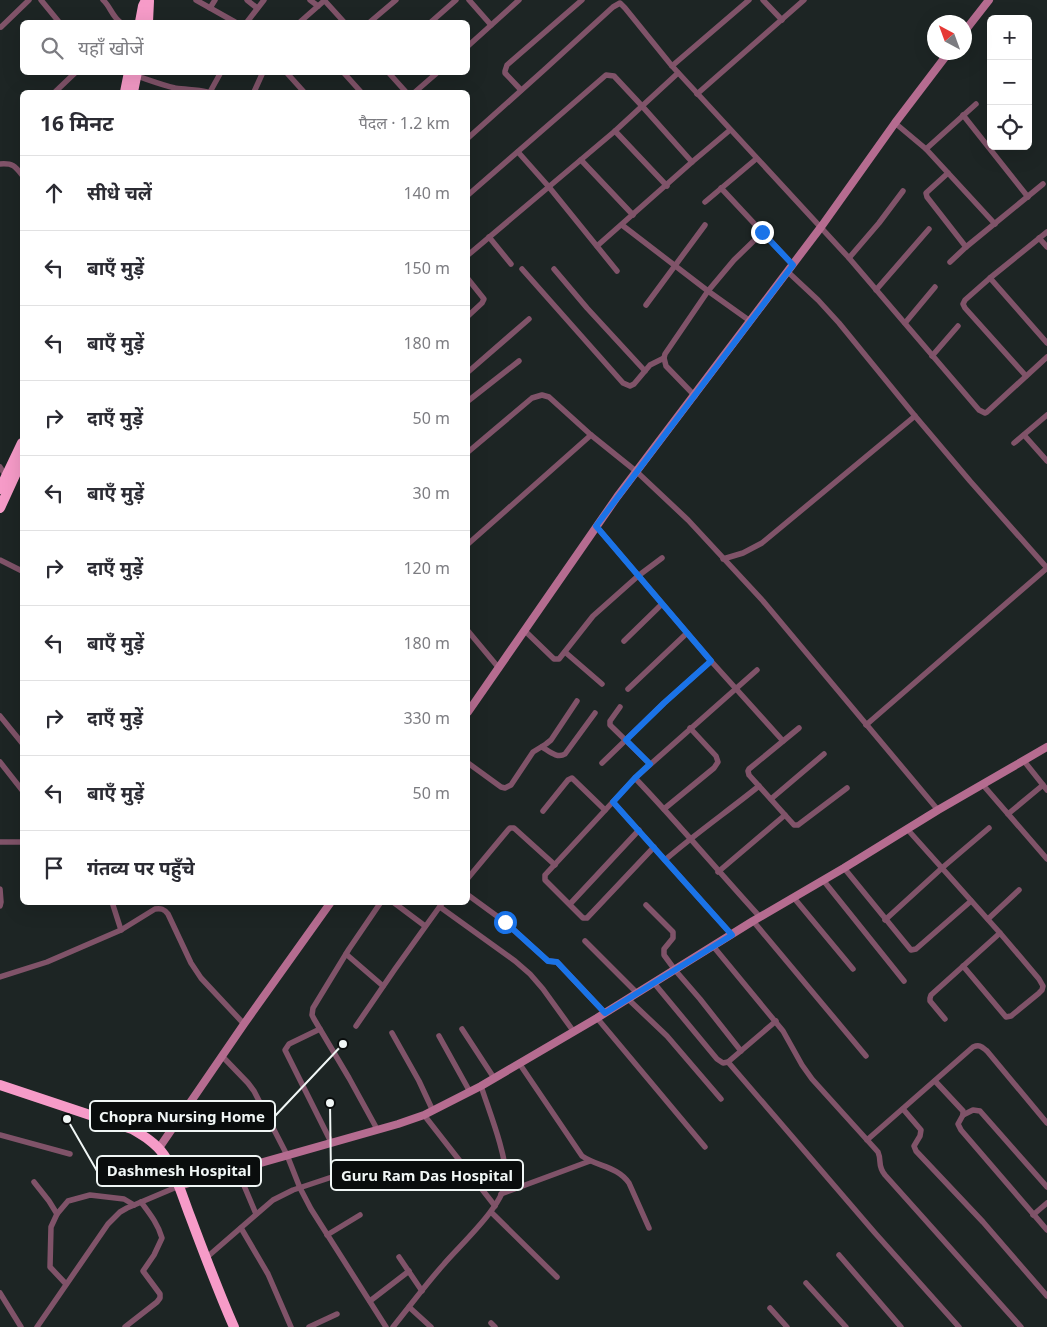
<!DOCTYPE html>
<html lang="hi">
<head>
<meta charset="utf-8">
<style>
	body { margin:0; font-family:"Noto Sans","Noto Sans Devanagari",sans-serif; background:#f7f7f7; color:#2b2b33 }
	.controls { position:absolute; right:15px; top:15px; display:grid; overflow:hidden; border-radius:8px; box-shadow:0 5px 20px #0002 }
	.controls button { width:45px; height:45px; display:grid; place-items:center; padding:0; border:0; border-bottom:1px solid #e1e1e2; background:#fff; color:#2b2b33; font:25px sans-serif }
	.compass { position:absolute; left:927px; top:15px; width:45px; height:45px; border-radius:50%; background:#fff; box-shadow:0 5px 20px #0002; rotate:319deg }
	.stop { position:absolute; width:15px; height:15px; margin:-11px; border:4px solid #1a73e8; border-radius:50%; background:#fff }
	.stop.end { background:#1a73e8; border-color:#fff; box-shadow:0 1px 5px #0008 }
	.list { margin:0; padding:0; list-style:none }
	h2 { display:flex; justify-content:space-between; align-items:center; height:65px; margin:0; padding:0 20px; font-size:21px }
	h2 small { font-size:16px; font-weight:400; color:#7c7c81 }
	.list li { display:grid; grid-template-columns:32px 1fr auto; gap:15px; align-items:center; box-sizing:border-box; height:75px; padding:0 20px; border-top:1px solid #e1e1e2 }
	.list b { display:block; font-size:19px; white-space:nowrap }
	.list em { font-size:16px; font-style:normal; color:#7c7c81 }
	.icon { flex:none; width:28px; height:28px; fill:none; stroke:currentColor; stroke-width:2; stroke-linecap:round; stroke-linejoin:round }
	.map { position:relative; flex:none; width:1047px; height:1327px; overflow:hidden }
	.search { position:absolute; background:#fff; box-shadow:0 5px 20px #0002; left:20px; top:20px; width:450px; height:55px; display:flex; align-items:center; gap:12px; box-sizing:border-box; padding:0 18px; border-radius:8px; color:#7c7c81; font-size:19px }
	.panel { position:absolute; background:#fff; box-shadow:0 5px 20px #0002; left:20px; top:90px; width:450px; height:815px; border-radius:8px }
	.map>svg:first-child { display:block }
	.lines { fill:none; stroke-linecap:round; stroke-linejoin:round }
	.street { stroke:#805369; stroke-width:5.5 }
	.secondary { stroke:#b56c90; stroke-width:8 }
	.highway { stroke:#f69bc8; stroke-width:10 }
	.route { stroke:#1a73e8; stroke-width:6 }
	.leader { fill:none; stroke:#f0f6f5; stroke-width:2 }
	.callout-dot { fill:#f0f6f5; stroke:#0a0d0d; stroke-width:2 }
	.callout { fill:#0a0d0d; stroke:#f0f6f5; stroke-width:2 }
	.callout-label { font-size:15px; text-anchor:middle; font-weight:bold; fill:#f0f6f5 }
</style>
</head>
<body>
<div class="map">
<svg width="1047" height="1327" viewBox="0 0 1047 1327">
	<rect width="100%" height="100%" fill="#1d2524"/>
	<g class="lines">
		<g class="street">
			<path d="M41,0L59,22"/>
			<path d="M103,0C110,6 112,16 120,22"/>
			<path d="M196,0L235,22"/>
			<path d="M247,0L257,8"/>
			<path d="M310,0L318,6"/>
			<path d="M324,0L344,22"/>
			<path d="M469,0L491,25"/>
			<path d="M763,0L782,20"/>
			<path d="M210,8L215,0"/>
			<path d="M247,22L264,0"/>
			<path d="M300,22L325,0"/>
			<path d="M370,22L396,0"/>
			<path d="M431,22L456,0"/>
			<path d="M1,27L29,0"/>
			<path d="M468,46L519,0"/>
			<path d="M672,66L749,0"/>
			<path d="M286,72L304,92"/>
			<path d="M343,72L361,92"/>
			<path d="M388,72L406,92"/>
			<path d="M137,76C149,80 162,85 175,88C187,90 196,89 207,92"/>
			<path d="M521,90L505,73V71L507,65L582,0"/>
			<path d="M55,92L76,72"/>
			<path d="M210,92L221,72"/>
			<path d="M254,92L263,72"/>
			<path d="M415,92L438,72"/>
			<path d="M697,94L804,0"/>
			<path d="M963,115L1028,197"/>
			<path d="M895,123L926,149L995,224"/>
			<path d="M615,131L667,186"/>
			<path d="M468,138L544,70L613,7L620,3L625,8L672,66L849,258L979,410L985,413L987,412L1047,357"/>
			<path d="M926,149L976,104"/>
			<path d="M518,152L549,187L617,271"/>
			<path d="M581,160L633,215"/>
			<path d="M0,164C13,163 15,166 22,175"/>
			<path d="M948,173L926,193L927,197L966,247L950,262"/>
			<path d="M721,188L793,265"/>
			<path d="M468,195L606,75L614,76L642,106L692,162"/>
			<path d="M705,202L756,159"/>
			<path d="M622,225L708,291L750,321"/>
			<path d="M489,237L511,264"/>
			<path d="M1039,238L1047,247"/>
			<path d="M597,246L692,162L730,130"/>
			<path d="M966,247L1043,184"/>
			<path d="M468,255L615,131L678,73"/>
			<path d="M849,258L879,223L903,191"/>
			<path d="M522,269L623,383L630,386L634,384L650,365L664,358"/>
			<path d="M554,269L587,308L645,371"/>
			<path d="M788,272L818,300L839,323L915,416L970,481L1047,568"/>
			<path d="M990,278L1047,343"/>
			<path d="M468,279L484,299L482,303L468,316"/>
			<path d="M876,290L929,229"/>
			<path d="M646,305L705,225"/>
			<path d="M905,323L935,287"/>
			<path d="M932,356L958,326"/>
			<path d="M468,372L529,319"/>
			<path d="M1026,376L965,308L963,304L965,300L990,278L1047,232"/>
			<path d="M695,396L666,366L664,358L665,354L708,291L734,260L763,232"/>
			<path d="M468,401L519,361"/>
			<path d="M1024,435L1047,461"/>
			<path d="M1014,443L1047,415"/>
			<path d="M468,452L532,398L542,395L549,397L591,435L637,472L688,520L763,601L938,810"/>
			<path d="M0,467L6,476"/>
			<path d="M596,526L711,661L783,741"/>
			<path d="M468,544L591,435"/>
			<path d="M723,559L743,553L762,543L915,416"/>
			<path d="M0,560L22,571"/>
			<path d="M524,630L554,659H559L593,616L638,576L662,558"/>
			<path d="M468,631L498,667"/>
			<path d="M624,641L662,604"/>
			<path d="M565,652L602,684"/>
			<path d="M628,689L687,633"/>
			<path d="M620,707L610,721V725L650,764"/>
			<path d="M0,716L22,743"/>
			<path d="M866,725L1047,568"/>
			<path d="M542,747C549,751 557,759 565,754L595,713"/>
			<path d="M1024,761L1047,790"/>
			<path d="M0,762L22,790"/>
			<path d="M468,763L501,787L505,788L511,785L533,752L546,744L551,740L577,701"/>
			<path d="M602,763L664,703L711,661"/>
			<path d="M635,778C678,823 718,871 760,917"/>
			<path d="M983,785L1047,859"/>
			<path d="M771,799L824,754"/>
			<path d="M613,802L732,935"/>
			<path d="M664,809L714,768L718,762L716,756L690,728"/>
			<path d="M543,811L568,780L572,778L605,810"/>
			<path d="M1008,814L1043,785"/>
			<path d="M785,815L749,775L748,771L749,769L799,728"/>
			<path d="M908,830L1000,933L1039,979L1043,986L1042,990L1039,993L1011,1016L1006,1017L963,966"/>
			<path d="M0,842H22"/>
			<path d="M654,847L587,918H583L545,880V875L635,778L757,670"/>
			<path d="M665,860C695,834 728,811 759,786"/>
			<path d="M844,868L911,950L916,949L971,901"/>
			<path d="M718,872L785,815L794,825H798L847,788"/>
			<path d="M468,878L508,830L510,828H514L555,865"/>
			<path d="M823,880L904,981"/>
			<path d="M0,889L1,902L0,906"/>
			<path d="M468,895L505,922L548,961L557,962L605,1013"/>
			<path d="M794,898L853,969"/>
			<path d="M112,902L121,930"/>
			<path d="M393,902L425,926"/>
			<path d="M570,904L639,830"/>
			<path d="M646,905L673,932V938L664,949V955L675,970L700,999L741,1051"/>
			<path d="M440,907L515,961L530,974L543,989L574,1032"/>
			<path d="M988,919L1019,890"/>
			<path d="M885,920L942,868L989,828"/>
			<path d="M753,921L866,1056"/>
			<path d="M585,941L637,993"/>
			<path d="M713,946L783,1031L802,1065L812,1079L878,1152C882,1161 877,1165 885,1175L1021,1327"/>
			<path d="M346,954L383,986"/>
			<path d="M0,977L47,962L121,930L155,909C161,908 164,909 168,914L191,963L201,978L244,1024"/>
			<path d="M654,983L717,1059L723,1063L728,1062L776,1021"/>
			<path d="M628,999L667,1036L721,1099"/>
			<path d="M597,1018L705,1147"/>
			<path d="M945,1019L930,1001V998L931,995L1000,933"/>
			<path d="M356,1026L395,969L443,902"/>
			<path d="M320,1029L289,1044L285,1050L331,1142"/>
			<path d="M462,1029L494,1078"/>
			<path d="M392,1033L419,1081L433,1111"/>
			<path d="M439,1036L470,1092"/>
			<path d="M222,1056L248,1083L254,1091L287,1155L300,1188L311,1209L386,1327"/>
			<path d="M728,1062L875,1233L959,1327"/>
			<path d="M519,1063L582,1156C598,1167 617,1166 629,1183L649,1228"/>
			<path d="M935,1081L963,1111V1115L958,1124L961,1130L1047,1230"/>
			<path d="M903,1109L921,1130L920,1136L914,1146L916,1151L983,1222L1047,1296"/>
			<path d="M424,1115L495,1206"/>
			<path d="M963,1115L973,1110L980,1111L1047,1187"/>
			<path d="M377,1129L349,1078L314,1019L312,1015L313,1008L349,949L381,902"/>
			<path d="M0,1135L70,1154"/>
			<path d="M867,1140L973,1047C980,1044 982,1047 987,1051L1047,1123"/>
			<path d="M237,1169L256,1214"/>
			<path d="M34,1182L49,1201L57,1214"/>
			<path d="M501,1194L590,1161"/>
			<path d="M491,1212L557,1277"/>
			<path d="M1033,1215L1047,1203"/>
			<path d="M241,1228L268,1274L291,1327"/>
			<path d="M327,1235L360,1215"/>
			<path d="M839,1255L901,1327"/>
			<path d="M399,1257L422,1291"/>
			<path d="M206,1258L273,1200L293,1190L344,1173"/>
			<path d="M806,1283L846,1327"/>
			<path d="M66,1284L50,1267L51,1227L57,1214L68,1201L90,1195L124,1199L134,1205"/>
			<path d="M0,1293L21,1327"/>
			<path d="M370,1301L409,1271"/>
			<path d="M409,1307L431,1327"/>
			<path d="M770,1308L787,1327"/>
			<path d="M491,1323L495,1327"/>
			<path d="M37,1327L108,1224L120,1212L127,1208L179,1186"/>
			<path d="M125,1327L157,1302L160,1298V1294L143,1271L154,1255L162,1238C158,1224 150,1214 141,1202"/>
			<path d="M309,1327L337,1314"/>
			<path d="M393,1327C410,1306 426,1284 444,1264C460,1245 506,1204 506,1178C506,1153 489,1111 481,1086"/>
		</g>
		<g class="secondary">
			<path d="M964,32L989,0"/>
			<path d="M468,712L617,497L821,227L895,123L949,52"/>
			<path d="M159,1148L244,1024L331,902"/>
			<path d="M179,1186L398,1124L424,1115L481,1086L597,1018L753,921L844,868L938,810L1047,747"/>
		</g>
		<g class="highway">
			<path d="M140,22L143,6L146,0"/>
			<path d="M148,22L149,1"/>
			<path d="M125,92L129,72"/>
			<path d="M133,92L137,72"/>
			<path d="M0,489L22,443"/>
			<path d="M0,508L22,460"/>
			<path d="M0,1085L132,1129C144,1136 156,1143 164,1155C175,1171 183,1198 190,1216C204,1253 218,1291 234,1327"/>
		</g>
	</g>
	<g class="lines">
		<path class="route" d="M505,922L548,961L557,962L605,1013L732,935L613,802L635,778L650,764L626,740L664,703L711,661L596,526L793,265L762,232"/>
	</g>
	<path class="leader" d="M343 1044L275 1116M67 1119L97 1171M330 1103L331 1175"/>
	<g class="callout-dot">
		<circle cx="343" cy="1044" r="5"/>
		<circle cx="67" cy="1119" r="5"/>
		<circle cx="330" cy="1103" r="5"/>
	</g>
	<g class="callout">
		<rect x="90" y="1101" width="185" height="30" rx="5"/>
		<rect x="97" y="1156" width="164" height="30" rx="5"/>
		<rect x="331" y="1160" width="192" height="30" rx="5"/>
	</g>
	<g class="callout-label">
		<text x="182" y="1122">Chopra Nursing Home</text>
		<text x="179" y="1176">Dashmesh Hospital</text>
		<text x="427" y="1181">Guru Ram Das Hospital</text>
	</g>
</svg>
<div class="controls">
<button>+</button>
<button>−</button>
<button><svg class="icon" aria-label="locate" viewBox="0 0 24 24"><circle cx="12" cy="12" r="6"/><path d="M12 2v4M12 18v4M2 12h4M18 12h4"/></svg></button>
</div>
<svg class="compass" viewBox="-18 -18 36 36"><path d="M0-13l5 13h-10z" fill="#e53935"/><path d="M0 13l5-13h-10z" fill="#7c7c81"/></svg>
<div class="stop" style="left:505px;top:922px"></div>
<div class="stop end" style="left:762px;top:232px"></div>
<div class="search"><svg class="icon" aria-label="search" viewBox="0 0 24 24"><circle cx="10" cy="10" r="6"/><path d="M15 15l6 6"/></svg>यहाँ खोजें</div>
<section class="panel">
<h2>16 मिनट<small>पैदल · 1.2 km</small></h2>
<ul class="list">
<li><svg class="icon" aria-label="ahead" viewBox="0 0 24 24"><path d="M12 20V5M6 11l6-6 6 6"/></svg><div><b>सीधे चलें</b></div><em>140 m</em></li>
<li><svg class="icon" aria-label="left" viewBox="0 0 24 24"><path d="M17 20v-9H6M10 6l-5 5 5 5"/></svg><div><b>बाएँ मुड़ें</b></div><em>150 m</em></li>
<li><svg class="icon" aria-label="left" viewBox="0 0 24 24"><path d="M17 20v-9H6M10 6l-5 5 5 5"/></svg><div><b>बाएँ मुड़ें</b></div><em>180 m</em></li>
<li><svg class="icon" aria-label="right" viewBox="0 0 24 24"><path d="M7 20v-9h11M14 6l5 5-5 5"/></svg><div><b>दाएँ मुड़ें</b></div><em>50 m</em></li>
<li><svg class="icon" aria-label="left" viewBox="0 0 24 24"><path d="M17 20v-9H6M10 6l-5 5 5 5"/></svg><div><b>बाएँ मुड़ें</b></div><em>30 m</em></li>
<li><svg class="icon" aria-label="right" viewBox="0 0 24 24"><path d="M7 20v-9h11M14 6l5 5-5 5"/></svg><div><b>दाएँ मुड़ें</b></div><em>120 m</em></li>
<li><svg class="icon" aria-label="left" viewBox="0 0 24 24"><path d="M17 20v-9H6M10 6l-5 5 5 5"/></svg><div><b>बाएँ मुड़ें</b></div><em>180 m</em></li>
<li><svg class="icon" aria-label="right" viewBox="0 0 24 24"><path d="M7 20v-9h11M14 6l5 5-5 5"/></svg><div><b>दाएँ मुड़ें</b></div><em>330 m</em></li>
<li><svg class="icon" aria-label="left" viewBox="0 0 24 24"><path d="M17 20v-9H6M10 6l-5 5 5 5"/></svg><div><b>बाएँ मुड़ें</b></div><em>50 m</em></li>
<li><svg class="icon" aria-label="arrive" viewBox="0 0 24 24"><path d="M6 21V4h12l-3 4 3 4H6"/></svg><div><b>गंतव्य पर पहुँचे</b></div></li>
</ul>
</section>
</div>
</body>
</html>
